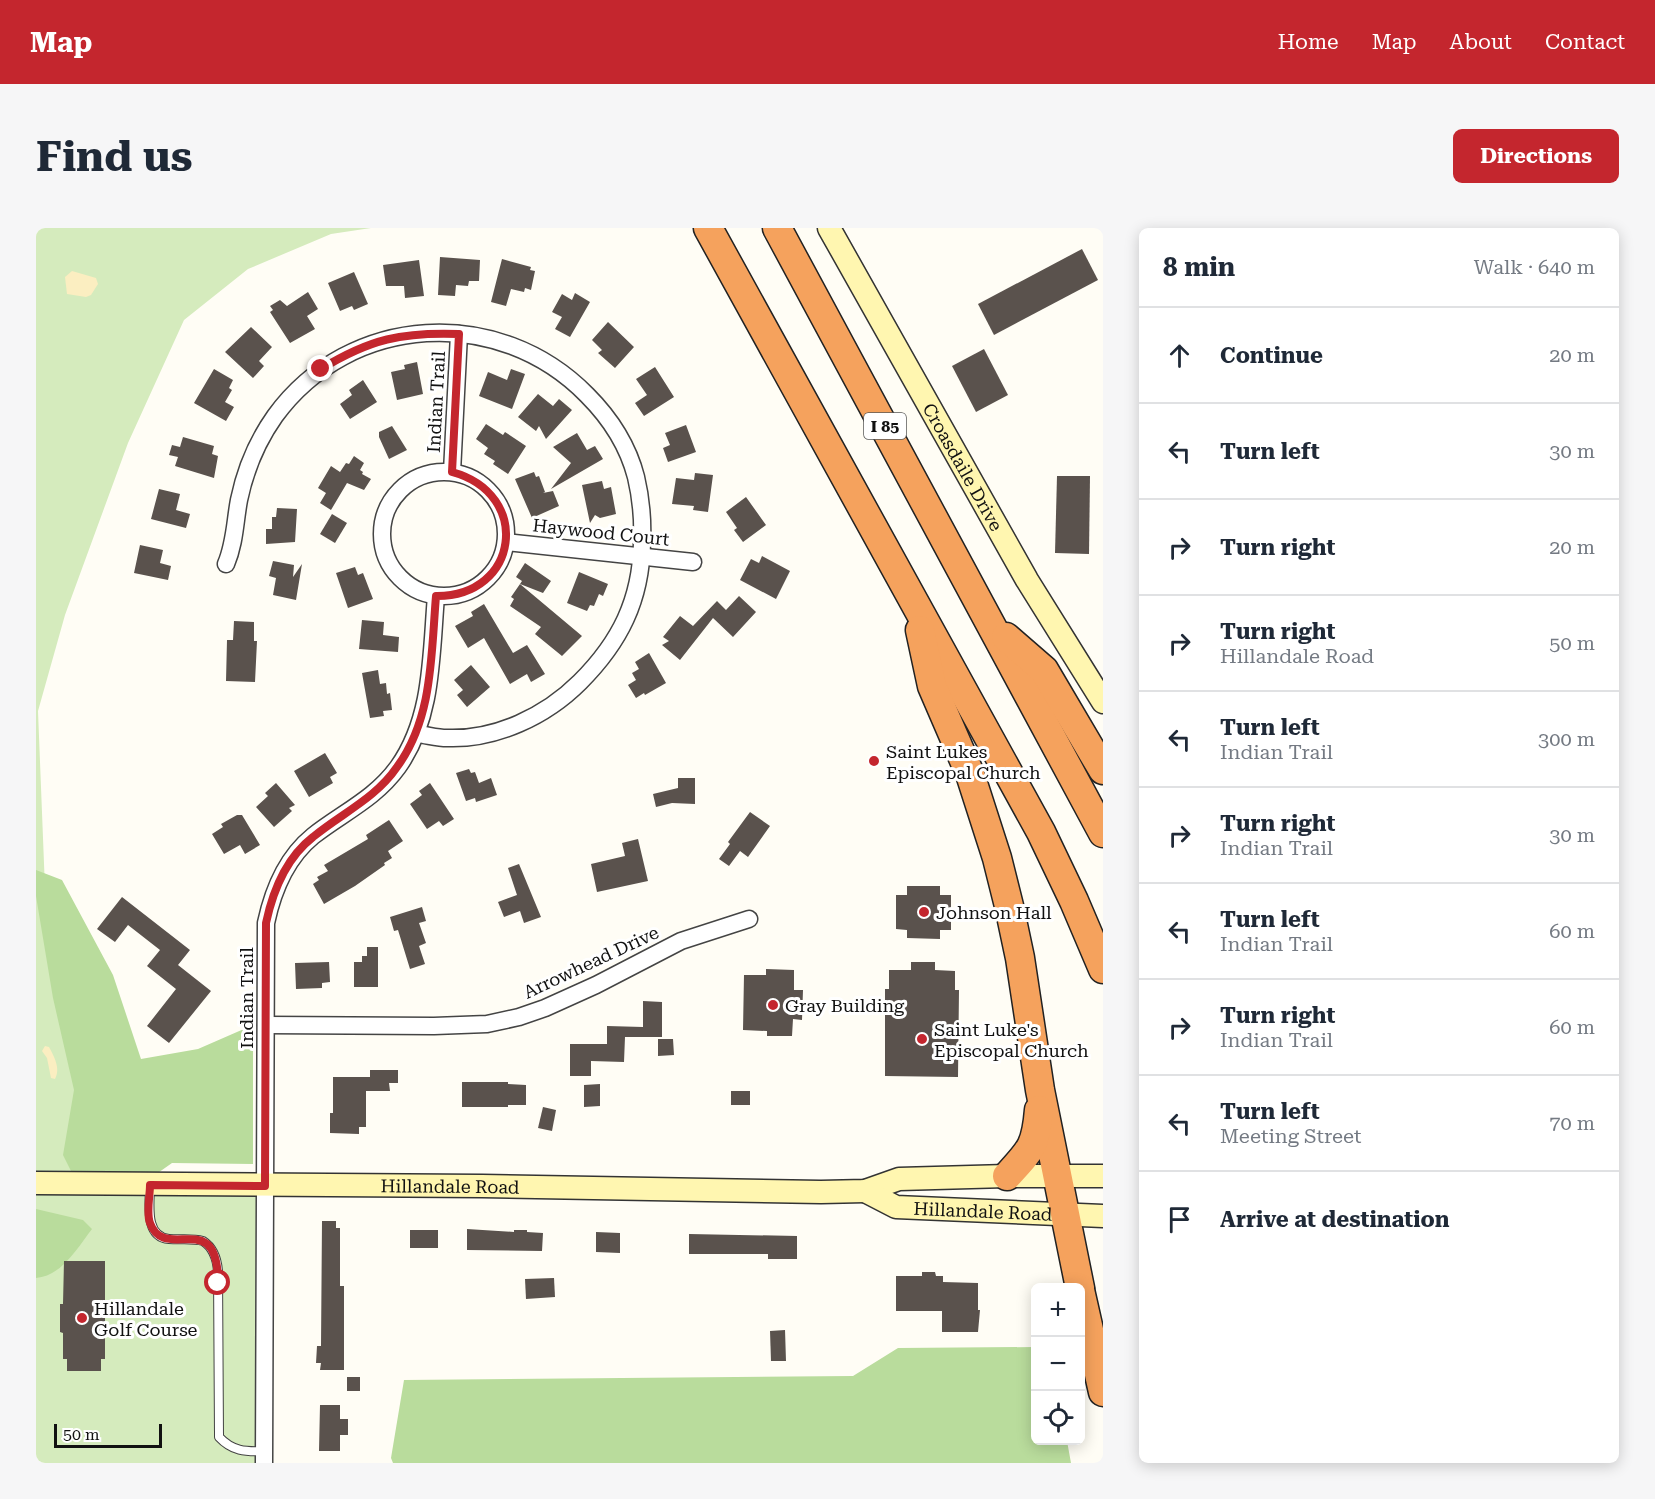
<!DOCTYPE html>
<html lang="en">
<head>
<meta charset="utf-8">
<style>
	body { margin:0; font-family:"Roboto Serif",serif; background:#f6f6f7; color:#1f2937 }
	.controls { position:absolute; right:18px; bottom:18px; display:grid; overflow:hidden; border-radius:9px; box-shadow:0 3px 15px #0003 }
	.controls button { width:54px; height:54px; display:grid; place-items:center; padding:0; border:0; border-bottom:2px solid #e0e1e3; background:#fff; color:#1f2937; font:30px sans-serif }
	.scale { position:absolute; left:18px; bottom:15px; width:108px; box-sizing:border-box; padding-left:6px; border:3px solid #111; border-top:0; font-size:16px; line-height:21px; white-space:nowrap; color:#111; -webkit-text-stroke:4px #fff; paint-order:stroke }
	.stop { position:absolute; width:18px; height:18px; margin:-14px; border:4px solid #c4262e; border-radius:50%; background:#fff }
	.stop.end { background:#c4262e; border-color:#fff; box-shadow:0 2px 6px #0008 }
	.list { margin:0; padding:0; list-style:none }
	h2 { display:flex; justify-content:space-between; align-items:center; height:78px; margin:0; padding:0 24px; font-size:26px }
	h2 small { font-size:20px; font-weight:400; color:#747a83 }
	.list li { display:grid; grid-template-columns:39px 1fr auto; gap:18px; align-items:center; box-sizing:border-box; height:96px; padding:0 24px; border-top:2px solid #e0e1e3 }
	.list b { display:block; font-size:22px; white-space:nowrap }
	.list p { margin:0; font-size:20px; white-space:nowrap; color:#747a83 }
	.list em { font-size:20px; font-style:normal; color:#747a83 }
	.icon { flex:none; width:33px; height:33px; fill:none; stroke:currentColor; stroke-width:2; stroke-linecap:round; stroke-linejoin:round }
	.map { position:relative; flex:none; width:1067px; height:1235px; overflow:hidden; border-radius:9px }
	header { display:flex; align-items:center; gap:36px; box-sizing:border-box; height:84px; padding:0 30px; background:#c4262e; color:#fff }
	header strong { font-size:28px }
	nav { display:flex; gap:33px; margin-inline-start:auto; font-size:21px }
	.intro { display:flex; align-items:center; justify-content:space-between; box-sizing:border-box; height:144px; padding:0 36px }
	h1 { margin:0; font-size:42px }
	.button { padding:15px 27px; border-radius:9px; background:#c4262e; color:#fff; font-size:21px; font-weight:700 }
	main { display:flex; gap:36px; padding:0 36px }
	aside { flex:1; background:#fff; border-radius:9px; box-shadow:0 3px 15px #0003 }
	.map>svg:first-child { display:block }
	.green { fill:#d5ebbd }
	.forest { fill:#b9dc9c }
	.sand { fill:#fbeec1 }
	.building { fill:#5a524d }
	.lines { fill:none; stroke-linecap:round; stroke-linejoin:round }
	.lane-casing { stroke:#444; stroke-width:10 }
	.street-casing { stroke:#444; stroke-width:19 }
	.secondary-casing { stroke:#333; stroke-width:25 }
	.highway-casing { stroke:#222; stroke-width:31 }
	.lane { stroke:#fff; stroke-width:8 }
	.street { stroke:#fff; stroke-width:16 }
	.secondary { stroke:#fff6b0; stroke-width:22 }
	.highway { stroke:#f5a25d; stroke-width:28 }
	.route { stroke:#c4262e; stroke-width:8 }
	.poi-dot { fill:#c4262e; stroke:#fff; stroke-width:2 }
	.labels { text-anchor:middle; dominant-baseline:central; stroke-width:6; stroke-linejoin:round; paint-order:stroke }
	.shield { fill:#fff; stroke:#585858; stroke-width:1.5 }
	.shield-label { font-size:16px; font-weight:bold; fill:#111 }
	.street-label { font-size:18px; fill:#111; stroke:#fff }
	.poi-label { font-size:18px; fill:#111; stroke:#fff; text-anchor:start }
</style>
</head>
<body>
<header>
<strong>Map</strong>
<nav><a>Home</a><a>Map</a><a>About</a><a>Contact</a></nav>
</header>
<div class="intro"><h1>Find us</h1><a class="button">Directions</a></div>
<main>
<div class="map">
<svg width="1067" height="1235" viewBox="0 0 1067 1235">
	<rect width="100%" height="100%" fill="#fffdf5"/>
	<path class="green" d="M0,0H335L295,6L212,41L148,92L92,215L29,387L2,483L10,686L29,778L51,963H222L220,1235H0Z"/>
	<g class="forest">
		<path d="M0,642L26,652L77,747L105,831L162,821L217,797V936L136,935L109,954L38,949L27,927L38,862L17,770L0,668Z"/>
		<path d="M0,981L47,992L56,1001C42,1019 26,1048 0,1050Z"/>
		<path d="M999,1119V1212L1031,1213L1035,1235H357L355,1230L368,1152L817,1148L862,1120Z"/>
	</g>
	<g class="sand">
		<path d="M36,43L60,50L62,56L55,67L50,69L31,66L29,49Z"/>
		<path d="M9,818L13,819C18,828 25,841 19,851L15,850L11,830L6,823Z"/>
	</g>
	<g class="building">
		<path d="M1046,21L1062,52L958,107L942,76Z"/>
		<path d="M404,29L444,32L443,53H433L432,58L420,57L419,68L402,67Z"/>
		<path d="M466,31L495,39L494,42L499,43L495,62L489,60L488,64L475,61L470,78L455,74Z"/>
		<path d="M383,32L388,68L369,70L368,58H350L347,37Z"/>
		<path d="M318,44L332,76L318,82L316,78L304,83L292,55Z"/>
		<path d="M272,64L282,81L271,88L279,101L254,115L234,84L237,82L234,78L244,72L251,78Z"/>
		<path d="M539,65L554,74L534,109L519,101L526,89L516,84L526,66L536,72Z"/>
		<path d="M572,94L598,119L579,140L562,125L566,122L556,112Z"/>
		<path d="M215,99L236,119L223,133L228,138L217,150L189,124Z"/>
		<path d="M948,121L972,167L940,184L916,138Z"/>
		<path d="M381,134L387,166L361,172L355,144L369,141L368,137Z"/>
		<path d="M619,139L638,169L608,188L599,175L611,167L600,151Z"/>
		<path d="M178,141L197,152L193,160L196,162L189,174L198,179L190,193L158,175Z"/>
		<path d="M475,141L489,146L476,181L443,168L452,144L471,152Z"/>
		<path d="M327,152L341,174L314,191L304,176L316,167L313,162Z"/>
		<path d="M502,166L517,178L523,171L536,182L510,211L503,198L500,203L482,189Z"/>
		<path d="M450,196L467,207L469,204L490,218L472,246L457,236L459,233L448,226L452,220L440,211Z"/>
		<path d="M650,197L660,224L632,234L627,220L634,217L629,205Z"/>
		<path d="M356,198L371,222L353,231L343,209V204Z"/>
		<path d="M541,205L551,222L559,218L567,231L515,261L535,235L517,219Z"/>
		<path d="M147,209L178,218L176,226L182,228L178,250L139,238L142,229L133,227L136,217L144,219Z"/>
		<path d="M318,228L328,235L324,242L327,244L326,246L335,251L328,262L311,255L295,282L284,275L290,265L282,260L295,238L304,244L310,235L313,236Z"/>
		<path d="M498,244L500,249L503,248L509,264L507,265L517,263L523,278L496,290L479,251Z"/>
		<path d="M659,245L677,247L672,284L657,282L658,278L636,276L640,250L658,252Z"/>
		<path d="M1021,248H1054L1053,326L1019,325Z"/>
		<path d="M566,253L568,261L575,259L580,286L564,290L559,287L554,295L546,257Z"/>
		<path d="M123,261L144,266L140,282L154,286L150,300L115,291Z"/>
		<path d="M710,269L730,297L707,314L698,302L701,300L690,284Z"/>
		<path d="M241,280L261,281L259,314L230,316V301H236V289H240Z"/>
		<path d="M296,286L311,295L299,315L284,306Z"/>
		<path d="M104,317L127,322L124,335L135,338L132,352L98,345Z"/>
		<path d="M726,328L754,343L740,371L704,352L715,331L723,335Z"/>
		<path d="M237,333L258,337L257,349L266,336L260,372L237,367L240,350L233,348Z"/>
		<path d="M489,335L515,353L507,365L484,356L486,353L480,349Z"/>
		<path d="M319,339L322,347L327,345L337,371L312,380L300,345Z"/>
		<path d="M543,344L572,356L567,368L563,366L558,378L554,377L551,383L531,375Z"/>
		<path d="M484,356L546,408L526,428L499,406L505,399L474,378L478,371L475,369Z"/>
		<path d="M703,368L720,384L697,409L677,390L644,432L626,417L633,413L627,409L644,388L657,398L681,373L690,382Z"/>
		<path d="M448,376L477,425L491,417L509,446L495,454L491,446L474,456L448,410L432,420L419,398L437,388L435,384Z"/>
		<path d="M326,392L348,394L347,407L363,409L362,424L323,421Z"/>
		<path d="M198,393L218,394V413H221L219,454L190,453L191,412H197Z"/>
		<path d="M613,425L630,455L609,467L608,465L600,470L592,457L600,452L596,445L603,441L599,434Z"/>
		<path d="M435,437L454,459L431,479L421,467L427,462L418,452Z"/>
		<path d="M342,442L344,456L350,455L351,466L354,465L356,482L347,483L348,488L334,490L326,445Z"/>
		<path d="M289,525L301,545L294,549L297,555L273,569L258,543Z"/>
		<path d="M433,541L435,545L439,544L443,555L455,550L461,567L440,574L439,570L430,573L420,545Z"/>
		<path d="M642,550H659V576L636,575L620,579L617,566L642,560Z"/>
		<path d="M240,555L259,577L253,580L256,583L238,599L220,579L232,568L229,565Z"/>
		<path d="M394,555L418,591L407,598L403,593L391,601L374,576L386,567L383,563Z"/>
		<path d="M714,584L734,598L712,629L704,623L693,638L683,631L694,616L692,614Z"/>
		<path d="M201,587H206L224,617L209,626L204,617L188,626L176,606L187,599L185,596Z"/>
		<path d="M353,592L367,613L352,623L356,630L348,635L349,637L319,658L288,676L277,656L283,652L281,649L292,643L288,637L332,611L330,607Z"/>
		<path d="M602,611L612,653L561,664L555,636L589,628L586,615Z"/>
		<path d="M483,636L505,689L488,695L484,683L468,689L462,674L481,667L472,640Z"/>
		<path d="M871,658H904V667H915V702H904V711L871,710V702L860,701V667H871Z"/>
		<path d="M86,669L154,722L142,737L175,763L133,815L111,798L140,761L111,738L124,722L92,697L79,714L61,701Z"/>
		<path d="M386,679L390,693L383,695L390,715L383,718L389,736L374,741L362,702L358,703L354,689Z"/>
		<path d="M331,719H342V759H318V734H326V728H331Z"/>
		<path d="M293,734L294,754L286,755V760L260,761L259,735Z"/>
		<path d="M875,734H899V742L919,743V762H923L922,849L849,848V761H853V742H875Z"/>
		<path d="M730,741L758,742V762H767L766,792L757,791L756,808H731V803L707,802L708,747H730Z"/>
		<path d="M607,773L626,774V809H589L588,834L555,833V848H534V816H571V798L607,799Z"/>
		<path d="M622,811H637L638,827L622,828Z"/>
		<path d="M334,842H362V855H353L354,863H330V899H323V906L294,905V885H297V849H334Z"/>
		<path d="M426,854H472V856L490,857V877H472V879H426Z"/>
		<path d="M564,856V878L548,879V857Z"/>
		<rect x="695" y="863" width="19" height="14"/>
		<path d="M507,879L520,882L516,903L502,900Z"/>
		<path d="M286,993H300V1000H304V1058H308V1142H284L285,1135H280L281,1118H285Z"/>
		<path d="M431,1001L478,1004V1002H491V1004L507,1005L506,1023L431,1022Z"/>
		<rect x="374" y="1002" width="28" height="18"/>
		<path d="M560,1004L584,1005V1025L560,1024Z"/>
		<path d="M653,1006L761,1008V1031H732V1026H653Z"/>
		<path d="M28,1033H69V1131H65V1143H31V1131H27V1105L24,1104V1076H27Z"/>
		<path d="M886,1044H899L900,1048H907V1054L942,1055V1082H944L942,1104H906V1083H860V1048H886Z"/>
		<path d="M518,1050L519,1069L490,1071L489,1051Z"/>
		<path d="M749,1102L750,1133H735L734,1103Z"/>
		<rect x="311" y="1149" width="13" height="14"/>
		<path d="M284,1177H304V1191H312V1207H304V1223H283Z"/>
	</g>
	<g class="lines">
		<g class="lane-casing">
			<path id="lane" d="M114,958C114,975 108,1009 133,1011C145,1012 156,1010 167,1013C178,1020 181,1031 182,1043L183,1209C196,1223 209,1224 228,1223"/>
		</g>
		<g class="street-casing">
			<g id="street">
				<circle cx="408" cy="306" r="62"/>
				<path d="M416,244L423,106"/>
				<path d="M470,314L657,334"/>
				<path d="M190,336C199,315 199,293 203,272C209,243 222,212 239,188C314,85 463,77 551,167C573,189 592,218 600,249C605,270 607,293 606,315C605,372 584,414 544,454C510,488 460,512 411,510C401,510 391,507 381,506"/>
				<path d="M230,797L398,798L451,796L483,789L509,780L560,757L645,713L713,691"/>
				<path d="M228,1235L230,695C237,662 250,630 277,608C306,585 339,571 362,539C397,490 395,427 400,368"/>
			</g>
		</g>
		<g class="secondary-casing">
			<g id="secondary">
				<path id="s1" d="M793,0L991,352L1067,474"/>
				<path id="s2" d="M0,955L446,958L785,964L829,963L863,951L971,948H1067"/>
				<path id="s3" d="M829,963L860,979L1067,988"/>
			</g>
		</g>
		<g class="highway-casing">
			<g id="highway">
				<path d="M672,0L1005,604L1038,673L1067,741"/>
				<path d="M741,0L1067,605"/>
				<path d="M884,402L896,458L934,546L961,630L973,678L984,730L1004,862L1044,1060"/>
				<path d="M970,409L1008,442L1067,542"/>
				<path d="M971,948C995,922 1000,918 1003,882"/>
				<path d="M1044,1062L1067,1164"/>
			</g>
		</g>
		<use href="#lane" class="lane"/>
		<use href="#street" class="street"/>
		<use href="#secondary" class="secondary"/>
		<use href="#highway" class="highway"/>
	</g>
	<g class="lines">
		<path class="route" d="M182,1055C182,977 129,1036 114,995C110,985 114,968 114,957L229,958L230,695C237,662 250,630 277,609C306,585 339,571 361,539C397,490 395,427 400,368C483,369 497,266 416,244L423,106C366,104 334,111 285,141"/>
	</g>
	<g class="poi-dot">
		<circle cx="838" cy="533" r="6"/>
		<circle cx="888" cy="684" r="6"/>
		<circle cx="737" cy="777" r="6"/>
		<circle cx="886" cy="811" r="6"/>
		<circle cx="46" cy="1090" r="6"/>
	</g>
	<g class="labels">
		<rect class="shield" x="828" y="185" width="42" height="26" rx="4.5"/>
		<g class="shield-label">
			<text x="849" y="198">I 85</text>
		</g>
		<g class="street-label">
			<text transform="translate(400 174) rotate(-87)">Indian Trail</text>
			<text stroke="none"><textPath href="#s1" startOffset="274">Croasdaile Drive</textPath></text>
			<text transform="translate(565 304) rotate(6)">Haywood Court</text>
			<text transform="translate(555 734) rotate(-25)">Arrowhead Drive</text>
			<text transform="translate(210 770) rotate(-90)">Indian Trail</text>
			<text stroke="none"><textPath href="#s2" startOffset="414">Hillandale Road</textPath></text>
			<text stroke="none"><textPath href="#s3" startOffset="122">Hillandale Road</textPath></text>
		</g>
		<g class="poi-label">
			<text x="850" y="523">Saint Lukes<tspan x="850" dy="21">Episcopal Church</tspan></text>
			<text x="900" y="684">Johnson Hall</text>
			<text x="749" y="777">Gray Building</text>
			<text x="898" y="801">Saint Luke's<tspan x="898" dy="21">Episcopal Church</tspan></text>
			<text x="58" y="1080">Hillandale<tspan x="58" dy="21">Golf Course</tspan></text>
		</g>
	</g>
</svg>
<div class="controls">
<button>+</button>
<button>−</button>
<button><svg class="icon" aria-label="locate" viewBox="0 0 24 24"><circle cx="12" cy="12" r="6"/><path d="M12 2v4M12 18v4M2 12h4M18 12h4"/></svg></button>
</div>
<div class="scale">50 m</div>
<div class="stop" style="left:182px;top:1055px"></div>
<div class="stop end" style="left:285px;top:141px"></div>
</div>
<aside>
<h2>8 min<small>Walk · 640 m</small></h2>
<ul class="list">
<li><svg class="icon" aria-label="ahead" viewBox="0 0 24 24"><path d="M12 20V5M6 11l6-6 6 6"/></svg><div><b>Continue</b></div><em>20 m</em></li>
<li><svg class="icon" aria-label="left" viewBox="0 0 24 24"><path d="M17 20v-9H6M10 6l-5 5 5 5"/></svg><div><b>Turn left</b></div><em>30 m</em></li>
<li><svg class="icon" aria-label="right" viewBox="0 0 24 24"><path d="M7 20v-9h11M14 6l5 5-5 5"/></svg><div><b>Turn right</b></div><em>20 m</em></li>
<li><svg class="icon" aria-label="right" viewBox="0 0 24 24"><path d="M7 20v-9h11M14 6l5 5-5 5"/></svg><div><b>Turn right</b><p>Hillandale Road</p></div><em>50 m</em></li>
<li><svg class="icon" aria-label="left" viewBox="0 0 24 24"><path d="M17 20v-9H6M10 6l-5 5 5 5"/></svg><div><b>Turn left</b><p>Indian Trail</p></div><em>300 m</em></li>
<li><svg class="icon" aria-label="right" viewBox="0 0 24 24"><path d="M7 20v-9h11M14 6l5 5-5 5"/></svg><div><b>Turn right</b><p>Indian Trail</p></div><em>30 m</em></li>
<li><svg class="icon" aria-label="left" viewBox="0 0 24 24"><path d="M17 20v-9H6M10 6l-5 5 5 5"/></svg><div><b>Turn left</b><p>Indian Trail</p></div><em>60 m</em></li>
<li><svg class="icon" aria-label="right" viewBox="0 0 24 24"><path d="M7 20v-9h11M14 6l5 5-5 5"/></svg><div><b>Turn right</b><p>Indian Trail</p></div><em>60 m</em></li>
<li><svg class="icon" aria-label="left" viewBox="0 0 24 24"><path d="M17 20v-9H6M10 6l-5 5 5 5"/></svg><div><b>Turn left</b><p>Meeting Street</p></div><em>70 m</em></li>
<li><svg class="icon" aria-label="arrive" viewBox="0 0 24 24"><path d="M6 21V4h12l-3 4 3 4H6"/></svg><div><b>Arrive at destination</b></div></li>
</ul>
</aside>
</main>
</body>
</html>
